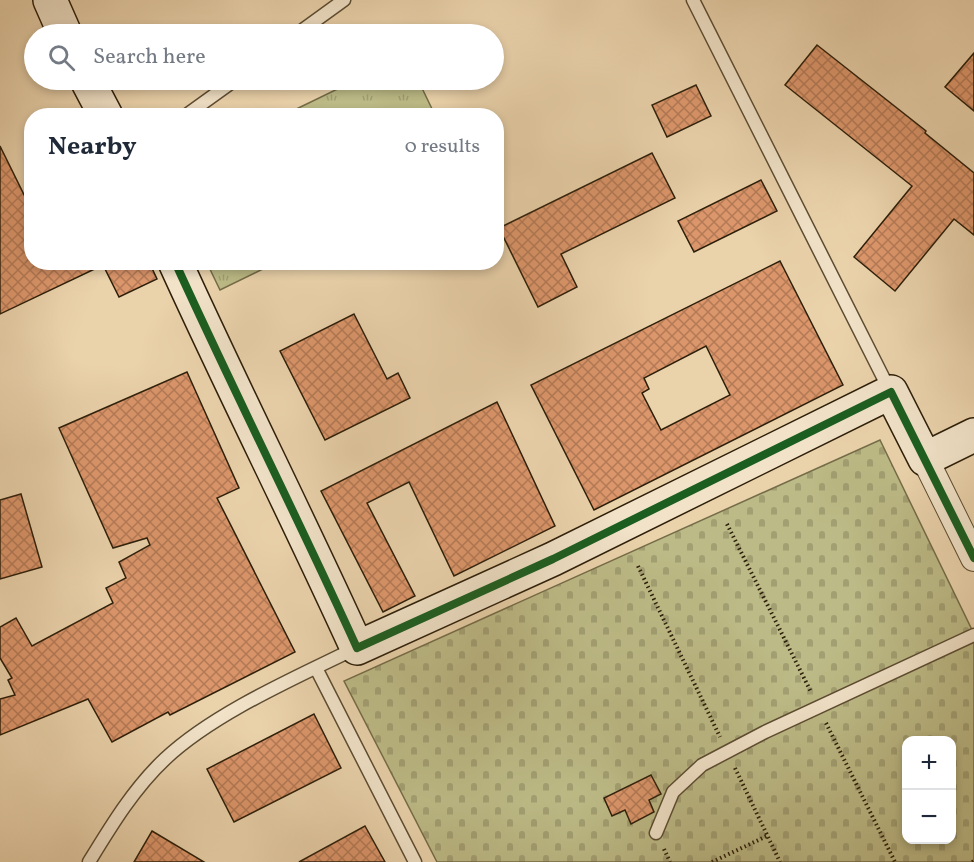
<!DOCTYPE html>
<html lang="en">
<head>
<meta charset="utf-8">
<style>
	body { margin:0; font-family:Vollkorn,serif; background:#f6f6f7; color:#1f2937 }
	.controls { position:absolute; right:18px; bottom:18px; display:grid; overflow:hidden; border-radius:12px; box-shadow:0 3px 9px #0003 }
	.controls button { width:54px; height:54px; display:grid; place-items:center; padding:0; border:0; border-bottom:2px solid #e0e1e3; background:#fff; color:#1f2937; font:30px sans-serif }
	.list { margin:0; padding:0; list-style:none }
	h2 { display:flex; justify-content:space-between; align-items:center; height:78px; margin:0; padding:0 24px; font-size:26px }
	h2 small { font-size:20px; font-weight:400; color:#747a83 }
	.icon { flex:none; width:33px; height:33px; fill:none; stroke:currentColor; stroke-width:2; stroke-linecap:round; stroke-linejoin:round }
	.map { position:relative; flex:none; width:974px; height:862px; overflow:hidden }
	.search { position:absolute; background:#fff; box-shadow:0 3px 9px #0003; left:24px; top:24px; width:480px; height:66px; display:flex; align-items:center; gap:15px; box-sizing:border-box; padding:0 21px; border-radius:33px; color:#747a83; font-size:22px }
	.panel { position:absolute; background:#fff; box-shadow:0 3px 9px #0003; left:24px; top:108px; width:480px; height:162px; border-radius:24px }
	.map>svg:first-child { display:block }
	.grass { fill:url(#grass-tufts); stroke:#746c48; stroke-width:1.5 }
	.cemetery { fill:url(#cemetery-stones); stroke:#746c48; stroke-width:1.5; fill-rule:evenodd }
	.building { fill:url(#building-cross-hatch); stroke:#2d1f0a; stroke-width:1.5; fill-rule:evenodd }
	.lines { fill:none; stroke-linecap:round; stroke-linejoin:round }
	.lane-casing { stroke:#5c4c32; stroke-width:15 }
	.street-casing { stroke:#5c4c32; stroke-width:28 }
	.secondary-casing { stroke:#2d1f0a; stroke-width:36 }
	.path { stroke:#2d1f0a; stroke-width:4; stroke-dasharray:1.5 3; stroke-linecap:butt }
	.lane { stroke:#f1e2c8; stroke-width:12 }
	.street { stroke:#f1e2c8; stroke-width:26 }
	.secondary { stroke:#f1e2c8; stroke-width:33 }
	.cycleway-casing { stroke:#f1e2c8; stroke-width:11 }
	.cycleway { stroke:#1b5e20; stroke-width:8 }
</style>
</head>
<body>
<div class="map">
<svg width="974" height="862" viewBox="0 0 974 862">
	<defs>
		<pattern id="grass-tufts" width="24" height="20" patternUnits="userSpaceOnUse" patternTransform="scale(1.5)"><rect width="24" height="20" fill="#bcba86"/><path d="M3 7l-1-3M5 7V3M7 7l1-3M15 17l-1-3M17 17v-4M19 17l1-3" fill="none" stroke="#a29f72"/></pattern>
		<pattern id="cemetery-stones" width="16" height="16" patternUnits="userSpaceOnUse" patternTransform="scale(1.5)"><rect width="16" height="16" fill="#bcba86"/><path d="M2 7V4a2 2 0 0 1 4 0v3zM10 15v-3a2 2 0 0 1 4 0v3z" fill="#a29f72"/></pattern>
		<pattern id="building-cross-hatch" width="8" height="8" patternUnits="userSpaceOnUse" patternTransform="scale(1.5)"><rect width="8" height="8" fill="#dc966b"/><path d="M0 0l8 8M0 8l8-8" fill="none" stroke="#b37a56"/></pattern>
	</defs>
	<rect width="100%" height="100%" fill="#ead2ab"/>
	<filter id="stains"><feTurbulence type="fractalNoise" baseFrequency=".00333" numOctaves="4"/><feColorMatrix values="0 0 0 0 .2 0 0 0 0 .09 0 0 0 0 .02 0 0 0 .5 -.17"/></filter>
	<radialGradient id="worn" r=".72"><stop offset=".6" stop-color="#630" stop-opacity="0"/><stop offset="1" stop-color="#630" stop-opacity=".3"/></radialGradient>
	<g class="grass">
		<path d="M356,80H418L435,115H284Z"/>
		<path d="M207,263H275L220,290Z"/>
	</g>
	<path class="cemetery" d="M880,440L974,634V862H437L344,681ZM906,740H952V840H906Z"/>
	<g class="building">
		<path d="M817,45L926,131L925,133L974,173V235L954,219L895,291L854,257L912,186L785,85Z"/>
		<path d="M974,53V111L945,87Z"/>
		<path d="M696,85L711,116L667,137L652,105Z"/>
		<path d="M0,146L32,211V262H149L157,279L119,297L103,265L0,314Z"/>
		<path d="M652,153L675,198L561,254L577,287L538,307L499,228Z"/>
		<path d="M761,180L777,211L694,252L678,221Z"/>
		<path d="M780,261L843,385L594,510L531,385ZM706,346L730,395L661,430L642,393L649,389L644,378Z"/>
		<path d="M354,314L387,379L398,373L410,398L325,440L280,351Z"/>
		<path d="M187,372L239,488L217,498L295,652L170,715L168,712L112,742L88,699L0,735V699L15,695L8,680L12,678L0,658V627L16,618L32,646L113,603L106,588L126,578L119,562L150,545L147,538L113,548L59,428Z"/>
		<path d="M497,402L555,526L454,576L409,482L367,503L415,596L383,612L321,491Z"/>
		<path d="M21,494L42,567L0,579V500Z"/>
		<path d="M314,714L341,768L234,822L207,769Z"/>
		<path d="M651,775L661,794L649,800L654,812L631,824L625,810L612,816L604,798Z"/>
		<path d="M365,826L385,862H299Z"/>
		<path d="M152,831L204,862H134Z"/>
	</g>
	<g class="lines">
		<g class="lane-casing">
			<g id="lane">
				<path d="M693,0L890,391"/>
				<path d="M297,34L344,0"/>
				<path d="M185,116L235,80"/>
				<path d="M316,668L415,862"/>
				<path d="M656,833L673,792L702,765L765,732L974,635"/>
				<path d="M89,862C111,826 134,788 165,759C214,713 295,678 356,648"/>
			</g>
		</g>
		<g class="street-casing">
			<path id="street" d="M925,459L974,558"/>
		</g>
		<g class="secondary-casing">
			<g id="secondary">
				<path d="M50,0L65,34"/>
				<path d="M87,80L106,116"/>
				<path d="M175,262C234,392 298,518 357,648L553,559L891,392L925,459L974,435"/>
			</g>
		</g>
		<g class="path">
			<path d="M727,524L811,692"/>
			<path d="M638,566L720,737"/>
			<path d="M826,723L895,862"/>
			<path d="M735,768L780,862"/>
			<path d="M664,849L670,862"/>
			<path d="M712,862L767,836"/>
			<path d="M972,862L974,861"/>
		</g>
		<use href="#lane" class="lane"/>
		<use href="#street" class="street"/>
		<use href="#secondary" class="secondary"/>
		<g class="cycleway-casing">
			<path id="cycleway" d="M175,262C234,392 298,518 357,648L553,559L891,392L974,558"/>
		</g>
		<use href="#cycleway" class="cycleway"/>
	</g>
	<rect width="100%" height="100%" filter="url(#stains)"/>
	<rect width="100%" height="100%" fill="url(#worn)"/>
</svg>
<div class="controls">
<button>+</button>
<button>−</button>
</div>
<div class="search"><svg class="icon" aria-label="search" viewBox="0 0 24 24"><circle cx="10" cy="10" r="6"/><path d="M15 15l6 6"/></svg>Search here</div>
<section class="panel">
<h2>Nearby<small>0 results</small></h2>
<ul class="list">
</ul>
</section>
</div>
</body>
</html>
